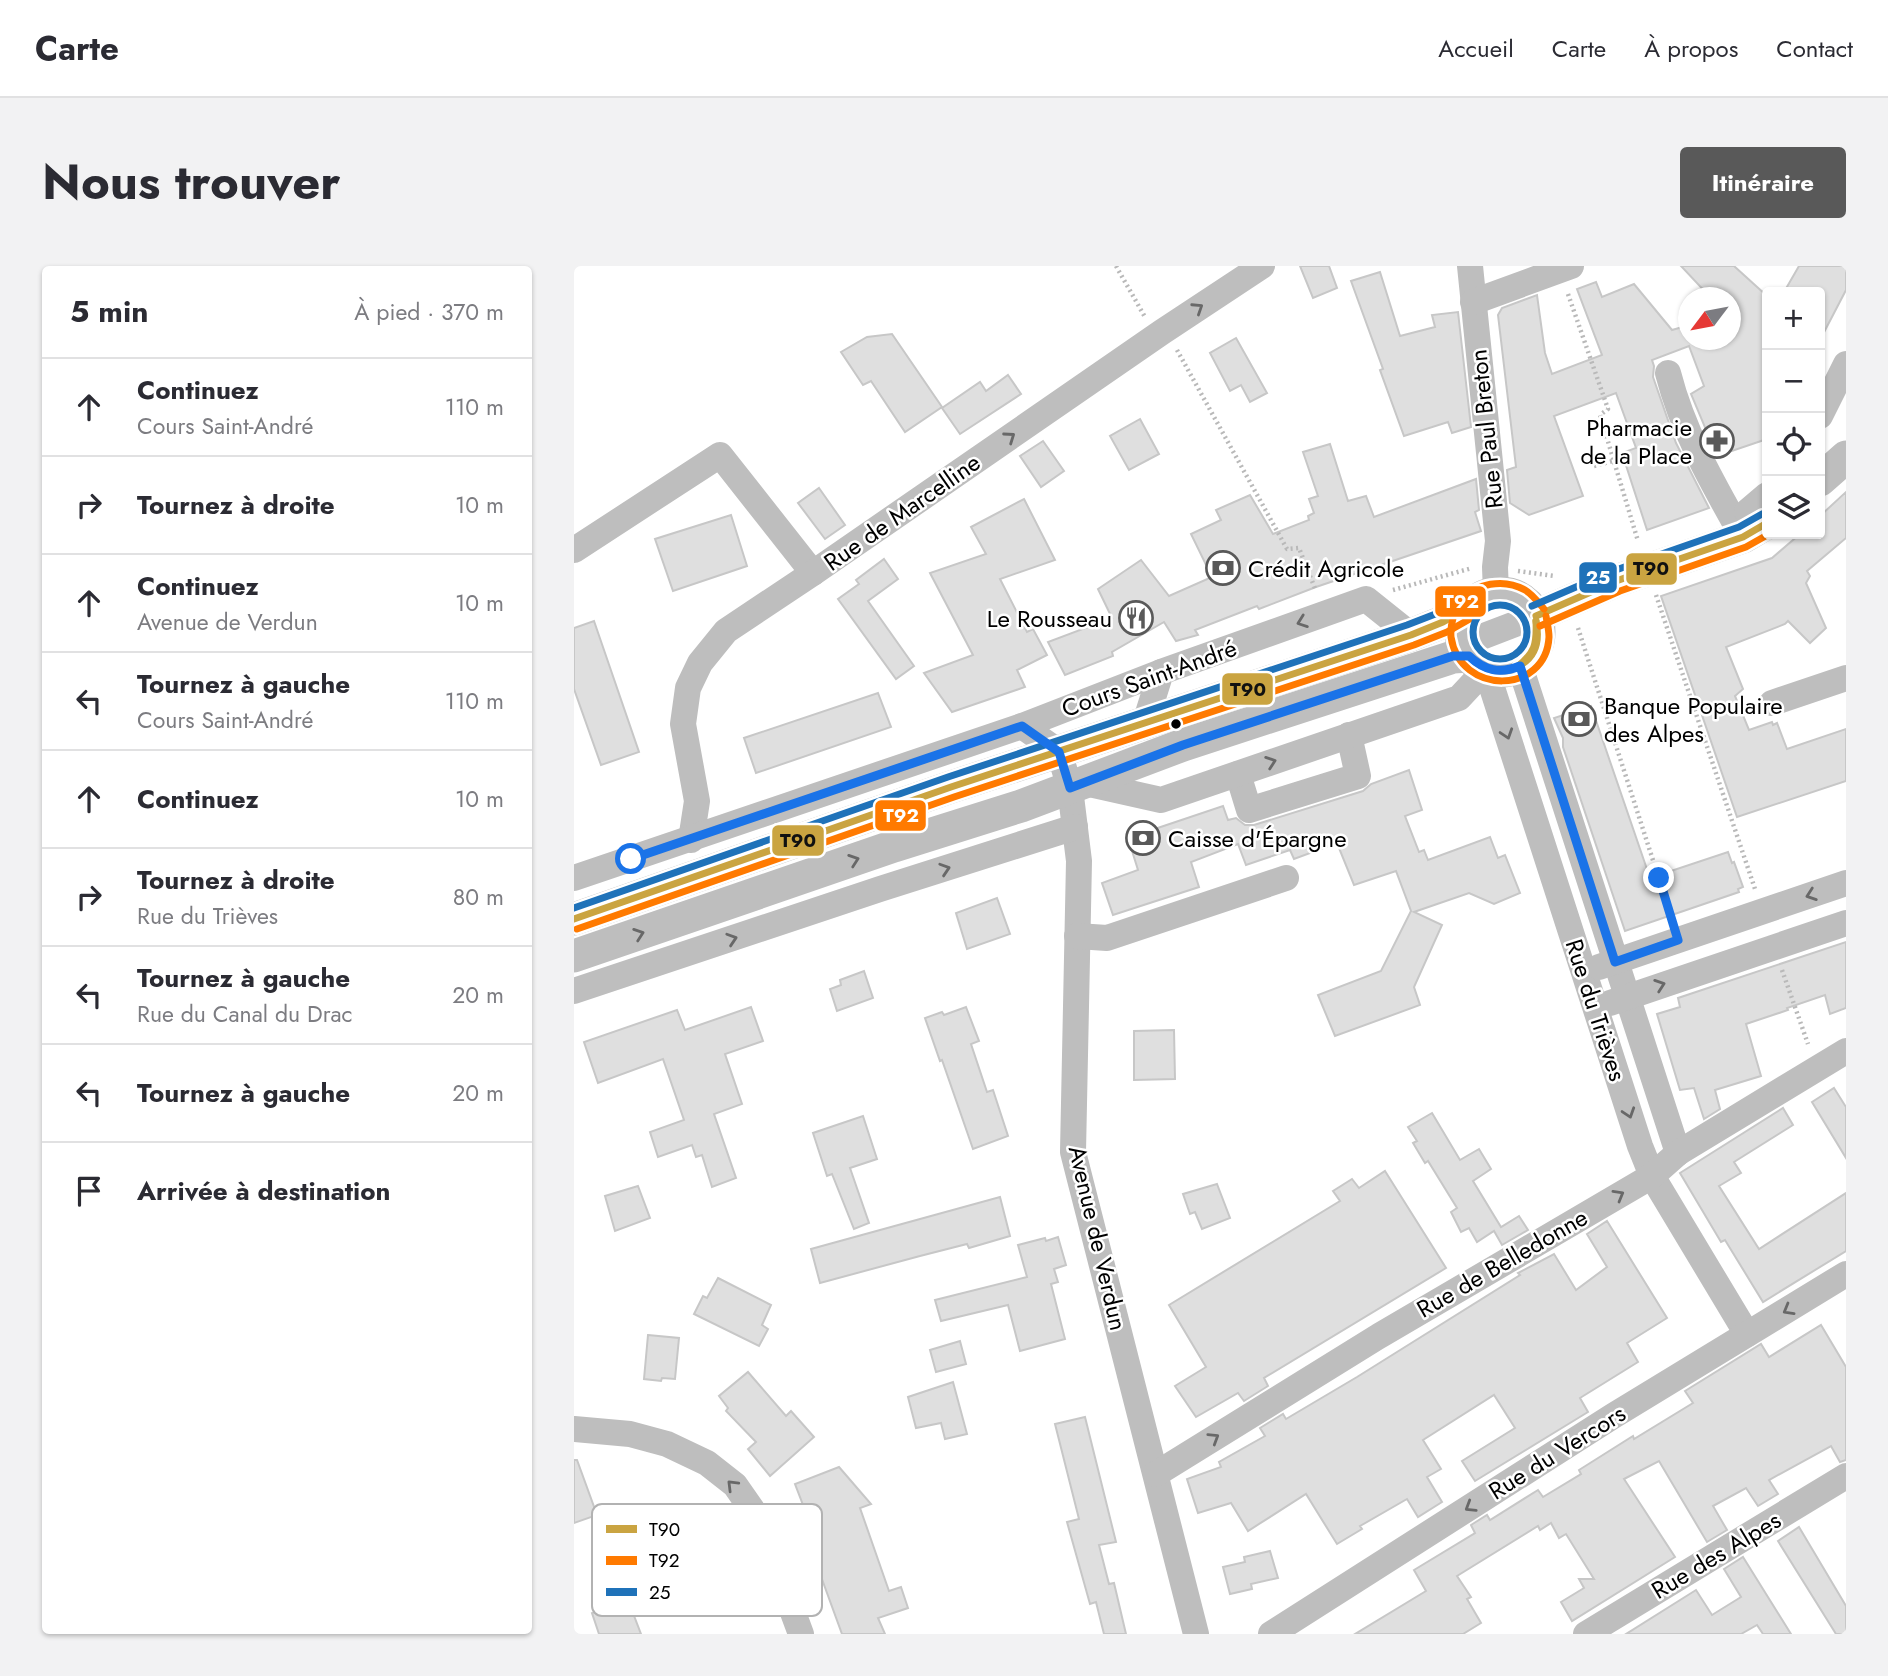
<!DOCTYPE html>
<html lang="fr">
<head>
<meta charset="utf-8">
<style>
	body { margin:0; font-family:Jost,sans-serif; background:#f2f2f3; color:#2b2b33 }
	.controls { position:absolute; right:21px; top:21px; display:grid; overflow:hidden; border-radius:7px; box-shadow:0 2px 5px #0004 }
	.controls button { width:63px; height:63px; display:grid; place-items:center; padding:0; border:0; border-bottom:2px solid #e1e1e2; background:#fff; color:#2b2b33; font:35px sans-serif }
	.compass { position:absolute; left:1104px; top:21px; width:63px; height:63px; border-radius:50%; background:#fff; box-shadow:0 2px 5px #0004; rotate:238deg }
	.stop { position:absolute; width:21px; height:21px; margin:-16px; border:5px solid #1a73e8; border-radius:50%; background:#fff }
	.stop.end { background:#1a73e8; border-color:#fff; box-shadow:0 2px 7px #0008 }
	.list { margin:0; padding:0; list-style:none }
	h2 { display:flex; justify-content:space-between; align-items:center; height:91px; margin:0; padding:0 28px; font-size:30px }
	h2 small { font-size:23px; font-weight:400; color:#7c7c81 }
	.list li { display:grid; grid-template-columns:46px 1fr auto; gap:21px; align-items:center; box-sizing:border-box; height:98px; padding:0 28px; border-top:2px solid #e1e1e2 }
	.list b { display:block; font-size:26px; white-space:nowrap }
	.list p { margin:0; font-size:23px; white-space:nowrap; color:#7c7c81 }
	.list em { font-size:23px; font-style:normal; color:#7c7c81 }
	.icon { flex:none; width:38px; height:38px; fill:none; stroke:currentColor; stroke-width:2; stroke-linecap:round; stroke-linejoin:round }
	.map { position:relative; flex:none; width:1272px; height:1368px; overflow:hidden; border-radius:7px }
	header { display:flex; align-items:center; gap:42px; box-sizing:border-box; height:98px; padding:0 35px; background:#fff; border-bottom:2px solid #e1e1e2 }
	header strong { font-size:33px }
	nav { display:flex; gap:38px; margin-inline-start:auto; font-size:24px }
	.intro { display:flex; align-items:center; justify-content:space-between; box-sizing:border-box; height:168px; padding:0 42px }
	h1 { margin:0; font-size:49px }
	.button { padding:18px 32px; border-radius:7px; background:#595959; color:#fff; font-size:24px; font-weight:700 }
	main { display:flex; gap:42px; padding:0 42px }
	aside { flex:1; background:#fff; border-radius:7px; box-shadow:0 2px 5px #0004 }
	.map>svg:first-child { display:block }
	.building { fill:#dfdfdf; stroke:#c7c7c7; stroke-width:2 }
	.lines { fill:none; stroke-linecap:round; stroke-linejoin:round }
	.path { stroke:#b9b9b9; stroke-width:4.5; stroke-dasharray:2 3.5; stroke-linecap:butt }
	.minor { stroke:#bebebe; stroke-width:26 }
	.major { stroke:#bebebe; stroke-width:33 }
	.bus-1-casing { stroke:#fff; stroke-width:12 }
	.bus-2-casing { stroke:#fff; stroke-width:12 }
	.bus-3-casing { stroke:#fff; stroke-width:12 }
	.bus-1 { stroke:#caa441; stroke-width:7 }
	.bus-2 { stroke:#ff7a00; stroke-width:7 }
	.bus-3 { stroke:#1f72b9; stroke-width:7 }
	.oneway { stroke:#686868 }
	.route { stroke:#1a73e8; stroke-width:9 }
	.bus-dot { fill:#000; stroke:#fff; stroke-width:2.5 }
	.labels { text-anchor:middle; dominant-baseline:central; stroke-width:5; stroke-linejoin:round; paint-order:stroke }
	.poi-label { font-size:24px; fill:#000; stroke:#fff; text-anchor:start }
	.street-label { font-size:24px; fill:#000; stroke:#fff }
	.key { fill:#fff; stroke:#b2b2b2; stroke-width:2 }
	.key-label { font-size:19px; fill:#000 }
	.line-badge { stroke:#fff; stroke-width:2.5 }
	.badge-label { font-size:19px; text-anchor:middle; font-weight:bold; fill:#fff }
	.pale-badge-label { font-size:19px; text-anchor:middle; font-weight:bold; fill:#111 }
</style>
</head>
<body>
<header>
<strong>Carte</strong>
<nav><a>Accueil</a><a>Carte</a><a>À propos</a><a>Contact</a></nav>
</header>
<div class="intro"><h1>Nous trouver</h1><a class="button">Itinéraire</a></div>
<main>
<aside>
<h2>5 min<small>À pied · 370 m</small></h2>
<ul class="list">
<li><svg class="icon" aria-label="ahead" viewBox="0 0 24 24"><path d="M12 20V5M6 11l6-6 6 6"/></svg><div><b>Continuez</b><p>Cours Saint-André</p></div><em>110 m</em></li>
<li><svg class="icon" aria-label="right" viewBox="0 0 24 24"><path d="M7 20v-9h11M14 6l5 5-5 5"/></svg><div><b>Tournez à droite</b></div><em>10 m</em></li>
<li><svg class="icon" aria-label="ahead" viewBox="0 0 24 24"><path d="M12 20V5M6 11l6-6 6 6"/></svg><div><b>Continuez</b><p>Avenue de Verdun</p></div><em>10 m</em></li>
<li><svg class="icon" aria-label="left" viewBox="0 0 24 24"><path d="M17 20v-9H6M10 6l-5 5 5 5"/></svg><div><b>Tournez à gauche</b><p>Cours Saint-André</p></div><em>110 m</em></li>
<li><svg class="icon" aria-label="ahead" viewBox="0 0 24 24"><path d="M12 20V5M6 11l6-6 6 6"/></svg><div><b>Continuez</b></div><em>10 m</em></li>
<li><svg class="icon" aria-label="right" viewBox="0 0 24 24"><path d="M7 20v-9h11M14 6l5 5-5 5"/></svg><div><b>Tournez à droite</b><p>Rue du Trièves</p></div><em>80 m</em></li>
<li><svg class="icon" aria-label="left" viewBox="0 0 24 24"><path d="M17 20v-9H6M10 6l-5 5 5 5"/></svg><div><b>Tournez à gauche</b><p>Rue du Canal du Drac</p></div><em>20 m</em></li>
<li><svg class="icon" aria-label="left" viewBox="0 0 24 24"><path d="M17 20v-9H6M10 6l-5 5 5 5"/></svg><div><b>Tournez à gauche</b></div><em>20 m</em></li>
<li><svg class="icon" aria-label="arrive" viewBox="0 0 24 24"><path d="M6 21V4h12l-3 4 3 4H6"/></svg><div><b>Arrivée à destination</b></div></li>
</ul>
</aside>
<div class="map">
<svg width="1272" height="1368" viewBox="0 0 1272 1368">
	<rect width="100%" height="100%" fill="#fff"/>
	<g class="building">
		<path d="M726,0H755L763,22L739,32Z"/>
		<path d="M1107,0H1160L1193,30V173L1143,190L1117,128L1130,120L1115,80L1078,94L1080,100L1079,111L1102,177L1135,242L1073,264L1048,187L1062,182L1042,127L980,150L1009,230L955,249L936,237L933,204L942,201L924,49L928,42L963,29L971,87L978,108L1028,89L1003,23L1022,16L1028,31L1060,18L1098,64L1115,59V74H1157V32H1137Z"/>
		<path d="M1225,0H1272V24L1246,74V26H1210Z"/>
		<path d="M806,6L826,70L861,61L858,49L884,46L897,161L878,167L874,156L830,170L806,104L809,103L777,15Z"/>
		<path d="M318,68L368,141L331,166L297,115L289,119L267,86L293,71Z"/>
		<path d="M662,72L693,127L676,136L667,119L656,125L636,87Z"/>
		<path d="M434,109L447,128L386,168L368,142L406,116L412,125Z"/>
		<path d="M566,153L585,188L555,204L536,170Z"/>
		<path d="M469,175L490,205L467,221L446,190Z"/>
		<path d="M756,178L774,235L792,230L800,251L902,213L905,244L901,246L907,265L742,321L685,343L683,340L621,364L624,369L602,375L590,356L538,386L539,390L491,409L474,376L538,352L524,323L567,294L595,330L638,311L617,268L647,254L642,244L676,229L699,268L735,254L734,250L740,247L735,233L744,230L729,186Z"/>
		<path d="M245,222L271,259L251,273L224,237Z"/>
		<path d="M1272,226V272L1233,305L1236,310L1232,317L1252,362L1236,377L1214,355L1211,358L1152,381L1169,423L1161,430L1175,464L1198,456L1199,459L1203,457L1213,483L1272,463V515L1163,551L1087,330L1198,292L1226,268H1246V250Z"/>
		<path d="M450,233L481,294L426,313L453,366L459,363L473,389L443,404L451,421L378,446L350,407L399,389L356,307L412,288L397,261Z"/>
		<path d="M157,249L173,300L99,325L81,273Z"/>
		<path d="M310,293L324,313L294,335L340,400L322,413L264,333L285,318L282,314Z"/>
		<path d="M20,355L65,486L27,499L0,423V362Z"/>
		<path d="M304,427L317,461L182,507L170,472Z"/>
		<path d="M1017,440L1076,612L1154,586L1158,597L1160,596L1169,621L1164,623L1165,626L1051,665L989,481V472L980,452Z"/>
		<path d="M835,504L848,544L831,550L845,586L850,584L854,594L916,571L924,592L931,589L946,627L920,638L895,627L840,646L868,659L840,721L846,739L761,770L744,729L807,705L837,645L822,605L780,619L763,577L720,593L716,584L672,599L664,578L617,596L625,621L539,649L528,617L564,604L554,572L649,540L654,554L662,552L671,559H680L789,525L797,518Z"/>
		<path d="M423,632L436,668L393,683L382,647Z"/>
		<path d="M1272,676V742L1256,748L1251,729L1213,742L1214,744L1172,758L1187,810L1141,824L1146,843L1130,853L1120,822L1106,824L1083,748L1106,741L1104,732Z"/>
		<path d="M290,705L299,732L263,745L256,723L267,719L266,714Z"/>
		<path d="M177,741L189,775L151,788L168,838L140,848L162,912L138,921L128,889L122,891L118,879L84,891L76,866L110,854L89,793L24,817L10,776L103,744L111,764Z"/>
		<path d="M392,741L405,775L397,778L413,826L419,824L434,870L399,883L368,794L366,795L351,752L368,746L370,749Z"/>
		<path d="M600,764L601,813L560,814V765Z"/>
		<path d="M1260,822L1272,841V892L1238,836Z"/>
		<path d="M1209,842L1219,859L1160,896L1167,907L1145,920L1185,983L1272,927V985L1189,1036L1151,974L1147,976L1106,907Z"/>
		<path d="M858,847L886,894L905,883L917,903L899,915L927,961L945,950L954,964L928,979L920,965L903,976L895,962L887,966L877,946L883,942L854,895L851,897L839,877L843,875L834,861Z"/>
		<path d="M289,850L303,893L276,902L295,957L280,963L258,908L253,910L239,867Z"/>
		<path d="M811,905L872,1002L690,1112L694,1120L670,1135L664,1127L622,1151L601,1120L632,1101L595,1039L766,935L759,925L778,913L785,922Z"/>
		<path d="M643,918L656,952L628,963L621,946L616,948L609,928Z"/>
		<path d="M64,920L76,952L41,965L31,930Z"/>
		<path d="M426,931L436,970L395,982L393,978L346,990L246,1017L237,983Z"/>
		<path d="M1033,955L1093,1052L1053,1077L1064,1096L1006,1132L1014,1146L901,1215L888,1195L941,1162L920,1129L849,1174L867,1203L853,1211L868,1236L844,1251L833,1233L786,1260L788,1263L763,1278L732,1228L674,1265L657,1237L624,1247L613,1213L647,1201L645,1196L691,1170L686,1162L709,1148L712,1153L783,1111L946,1009L944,1007L980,988L1002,1024L1033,1001L1013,968Z"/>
		<path d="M484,971L492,999L480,1003L484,1016L477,1018L491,1073L446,1085L434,1039L367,1055L361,1034L453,1011L444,979L471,972L472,975Z"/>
		<path d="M144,1012L197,1039L188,1059L194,1063L185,1080L120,1048L129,1030L133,1032Z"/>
		<path d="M1247,1059L1272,1101V1194L1266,1196L1257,1180L1195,1214L1204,1228L1184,1240L1172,1222L1139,1240L1153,1264L1133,1276L1085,1195L1050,1213L1101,1291L998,1355L987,1336L1010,1322L1005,1313H1020L992,1268L985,1272L977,1257L966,1264L964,1260L883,1310L897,1331L893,1333L907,1357L889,1368H781L852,1325L840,1304L901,1267L897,1259L913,1249L916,1254L964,1224L969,1231L1007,1208L1005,1204L1059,1170L1060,1173L1119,1137L1111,1125L1187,1078L1195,1091Z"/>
		<path d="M74,1069L105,1072L101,1113L88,1112L87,1115L70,1113Z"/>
		<path d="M386,1075L392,1098L362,1106L356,1084Z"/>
		<path d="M174,1106L212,1150L217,1145L240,1171L196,1210L174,1183L182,1176L152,1145L154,1142L145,1130Z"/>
		<path d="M379,1116L393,1168L371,1173L367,1157L342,1162L334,1131Z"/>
		<path d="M511,1151L542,1276L525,1279L535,1318L540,1317L552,1368H530L522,1336L516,1338L493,1256L505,1253L481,1158Z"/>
		<path d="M0,1194H3L23,1249L0,1257Z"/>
		<path d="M265,1201L297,1238L286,1242L315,1325L327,1321L334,1342L304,1352L311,1368H268L222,1242L229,1239L221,1218Z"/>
		<path d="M1225,1261L1272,1340V1368H1262L1204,1275Z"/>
		<path d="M696,1285L704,1312L677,1318L678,1323L656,1328L649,1301L671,1296L670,1291Z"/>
		<path d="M1169,1291L1217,1368H1189L1183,1359L1167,1368H1052L1122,1324L1138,1349L1167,1331L1150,1303Z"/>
		<path d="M54,1334L67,1368H25L18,1347Z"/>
	</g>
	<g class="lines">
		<g class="path">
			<path d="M542,0L571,51"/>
			<path d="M994,28L1034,143L1026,149L1064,275"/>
			<path d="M603,84L713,283L725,282L742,325"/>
			<path d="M1020,200L1039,195"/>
			<path d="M944,305L981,310"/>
			<path d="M819,324L898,302"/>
			<path d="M1082,329L1181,623"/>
			<path d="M1004,362L1097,650"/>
			<path d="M1208,704L1234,778"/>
		</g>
		<g class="minor">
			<path d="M896,0L924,275L921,301L922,327"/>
			<path d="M899,36L997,0"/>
			<path d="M1094,107C1109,166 1139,218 1169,271"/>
			<path d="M1246,150L1272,98"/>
			<path d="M1173,246L1193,229"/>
			<path d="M0,284L146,189L239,307"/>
			<path d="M889,378L962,350"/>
			<path d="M946,400L1104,887"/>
			<path d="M1198,437L1272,412"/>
			<path d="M571,457L587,406"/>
			<path d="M448,460L485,486L496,522L505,595L499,886L622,1368"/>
			<path d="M664,508L675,544L784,510L775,469"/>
			<path d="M511,517L587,534L885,432L912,403L1066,880L1078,910L1173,1068"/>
			<path d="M117,574L123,535L109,458L114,422L126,397L152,365L239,307L588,66L688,0"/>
			<path d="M0,612L448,460L587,406L792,333L837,369"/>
			<path d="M503,670L533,672L712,612"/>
			<path d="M1025,701L1272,617"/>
			<path d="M0,725L306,623L501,561"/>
			<path d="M1036,737L1272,657"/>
			<path d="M0,1163L56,1168L93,1178L133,1197L161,1219L184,1252L227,1368"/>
			<path d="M582,1208L805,1070L1078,910L1104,887L1272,785"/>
			<path d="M697,1368L1039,1150L1272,1008"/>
			<path d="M1012,1368L1272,1210"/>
		</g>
		<g class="major">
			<path d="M1246,214L1272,191"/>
			<circle cx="926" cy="366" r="39"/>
			<path d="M962,350L1042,315L1169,271L1193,257"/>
			<path d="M0,653L377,521L837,369L869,356L896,341"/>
			<path d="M0,690L320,580L447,540L609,479L879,391L895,390"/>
		</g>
		<g class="bus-1-casing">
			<g id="bus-1">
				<path d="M962,350L1042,315L1169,271L1193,257"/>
				<path d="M943,401C961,387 963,378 962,355"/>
				<path d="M943,401C962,392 966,375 962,355"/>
				<path d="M0,653L377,521L837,369L869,356L896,341"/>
			</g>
		</g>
		<g class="bus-2-casing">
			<g id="bus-2">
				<path d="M970,343C964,336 958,328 951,324C930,312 901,317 887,335C880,345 876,359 877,371C886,430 972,429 975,371C975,364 973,356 972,350"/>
				<path d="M966,360L1046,325L1172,281L1195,268"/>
				<path d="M3,663L380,531L840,379L873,366L901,350"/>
			</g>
		</g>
		<g class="bus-3-casing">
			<g id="bus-3">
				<circle cx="926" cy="366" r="27"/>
				<path d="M958,340L1039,305L1165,261L1188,248"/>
				<path d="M0,642L374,511L833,359L864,347L891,332"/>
			</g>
		</g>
		<use href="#bus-1" class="bus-1"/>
		<use href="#bus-2" class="bus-2"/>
		<use href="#bus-3" class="bus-3"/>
	</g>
	<defs><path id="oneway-chevron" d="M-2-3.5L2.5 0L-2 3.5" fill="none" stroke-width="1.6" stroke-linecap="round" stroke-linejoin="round" transform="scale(1.75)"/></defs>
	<g class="oneway">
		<use href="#oneway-chevron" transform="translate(624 42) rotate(-33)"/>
		<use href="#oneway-chevron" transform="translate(436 171) rotate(-35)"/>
		<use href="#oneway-chevron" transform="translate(728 356) rotate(160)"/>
		<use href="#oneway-chevron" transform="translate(933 468) rotate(72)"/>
		<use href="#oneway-chevron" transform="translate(697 496) rotate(-19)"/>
		<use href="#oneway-chevron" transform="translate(280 594) rotate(-19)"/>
		<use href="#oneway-chevron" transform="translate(371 603) rotate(-18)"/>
		<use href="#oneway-chevron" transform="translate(1237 629) rotate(161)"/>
		<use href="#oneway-chevron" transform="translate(65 668) rotate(-19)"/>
		<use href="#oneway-chevron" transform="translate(158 673) rotate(-18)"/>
		<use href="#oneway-chevron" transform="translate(1086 719) rotate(-19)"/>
		<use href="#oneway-chevron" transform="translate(1055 847) rotate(72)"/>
		<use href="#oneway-chevron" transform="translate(1045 929) rotate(-30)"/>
		<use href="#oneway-chevron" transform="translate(1214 1044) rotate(150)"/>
		<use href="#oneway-chevron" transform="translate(640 1172) rotate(-32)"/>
		<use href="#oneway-chevron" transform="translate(158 1219) rotate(-135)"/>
		<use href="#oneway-chevron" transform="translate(896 1241) rotate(148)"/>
	</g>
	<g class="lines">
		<path class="route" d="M57,593L448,460L485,486L496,522L609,479L879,390H895C911,405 926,408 946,400L1041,696L1104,674L1085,612"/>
	</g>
	<defs>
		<g id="pharmacy-ring" transform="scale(1.75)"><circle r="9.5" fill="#fff" stroke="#595959" stroke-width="1.5"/><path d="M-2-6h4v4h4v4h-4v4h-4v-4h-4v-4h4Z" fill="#595959"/></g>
		<g id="bank-ring" transform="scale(1.75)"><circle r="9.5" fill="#fff" stroke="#595959" stroke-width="1.5"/><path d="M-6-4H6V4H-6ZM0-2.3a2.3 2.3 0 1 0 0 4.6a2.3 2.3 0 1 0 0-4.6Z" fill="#595959"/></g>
		<g id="restaurant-ring" transform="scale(1.75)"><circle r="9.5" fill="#fff" stroke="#595959" stroke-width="1.5"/><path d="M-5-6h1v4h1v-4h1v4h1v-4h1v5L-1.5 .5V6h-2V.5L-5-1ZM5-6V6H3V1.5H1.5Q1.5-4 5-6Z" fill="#595959"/></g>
	</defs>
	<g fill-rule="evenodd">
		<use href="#pharmacy-ring" x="1143" y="175"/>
		<use href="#bank-ring" x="649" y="302"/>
		<use href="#restaurant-ring" x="562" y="352"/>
		<use href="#bank-ring" x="1005" y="453"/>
		<use href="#bank-ring" x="569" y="572"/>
	</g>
	<circle class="bus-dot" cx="602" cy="458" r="6"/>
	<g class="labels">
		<g class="poi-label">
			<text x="1118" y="161" text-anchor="end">Pharmacie<tspan x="1118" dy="28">de la Place</tspan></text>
			<text x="674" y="302">Crédit Agricole</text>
			<text x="538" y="352" text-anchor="end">Le Rousseau</text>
			<text x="1030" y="439">Banque Populaire<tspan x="1030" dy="28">des Alpes</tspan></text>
			<text x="594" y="572">Caisse d'Épargne</text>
		</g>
		<g class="street-label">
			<text transform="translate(912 163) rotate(-96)">Rue Paul Breton</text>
			<text transform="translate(328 246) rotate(-35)">Rue de Marcelline</text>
			<text transform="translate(575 412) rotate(-20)">Cours Saint-André</text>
			<text transform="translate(1022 744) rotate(72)">Rue du Trièves</text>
			<text transform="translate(524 972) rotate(77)">Avenue de Verdun</text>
			<text transform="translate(928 997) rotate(-30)">Rue de Belledonne</text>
			<text transform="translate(983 1186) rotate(-32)">Rue du Vercors</text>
			<text transform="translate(1142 1289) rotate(-31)">Rue des Alpes</text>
		</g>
	</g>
	<rect x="18" y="1238" width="230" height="112" rx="10" class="key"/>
	<rect x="32" y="1259" width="31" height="8" fill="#caa441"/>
	<rect x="32" y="1290" width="31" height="9" fill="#ff7a00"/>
	<rect x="32" y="1322" width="31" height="8" fill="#1f72b9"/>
	<g class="key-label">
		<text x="75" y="1270">T90</text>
		<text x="75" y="1301">T92</text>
		<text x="75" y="1333">25</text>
	</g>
	<g class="line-badge">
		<rect x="1051" y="286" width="53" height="34" rx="7" fill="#caa441"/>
		<rect x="1004" y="295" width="40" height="33" rx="7" fill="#1f72b9"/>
		<rect x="860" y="319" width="53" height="33" rx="7" fill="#ff7a00"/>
		<rect x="647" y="406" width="53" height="34" rx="7" fill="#caa441"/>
		<rect x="300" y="533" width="53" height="33" rx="7" fill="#ff7a00"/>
		<rect x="197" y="558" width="54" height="33" rx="7" fill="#caa441"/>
	</g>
	<g class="badge-label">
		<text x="1024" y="318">25</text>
		<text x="887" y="342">T92</text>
		<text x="327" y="556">T92</text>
	</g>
	<g class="pale-badge-label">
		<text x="1077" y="309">T90</text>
		<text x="674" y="430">T90</text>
		<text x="224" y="581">T90</text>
	</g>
</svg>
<div class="controls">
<button>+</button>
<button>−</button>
<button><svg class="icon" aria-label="locate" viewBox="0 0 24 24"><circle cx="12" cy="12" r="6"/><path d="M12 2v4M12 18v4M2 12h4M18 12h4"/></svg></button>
<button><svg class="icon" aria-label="layers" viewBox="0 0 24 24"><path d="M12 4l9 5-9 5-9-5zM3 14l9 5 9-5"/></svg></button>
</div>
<svg class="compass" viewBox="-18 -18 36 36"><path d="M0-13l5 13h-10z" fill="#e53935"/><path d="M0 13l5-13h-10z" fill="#7c7c81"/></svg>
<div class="stop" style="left:57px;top:593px"></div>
<div class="stop end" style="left:1085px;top:612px"></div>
</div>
</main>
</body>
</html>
